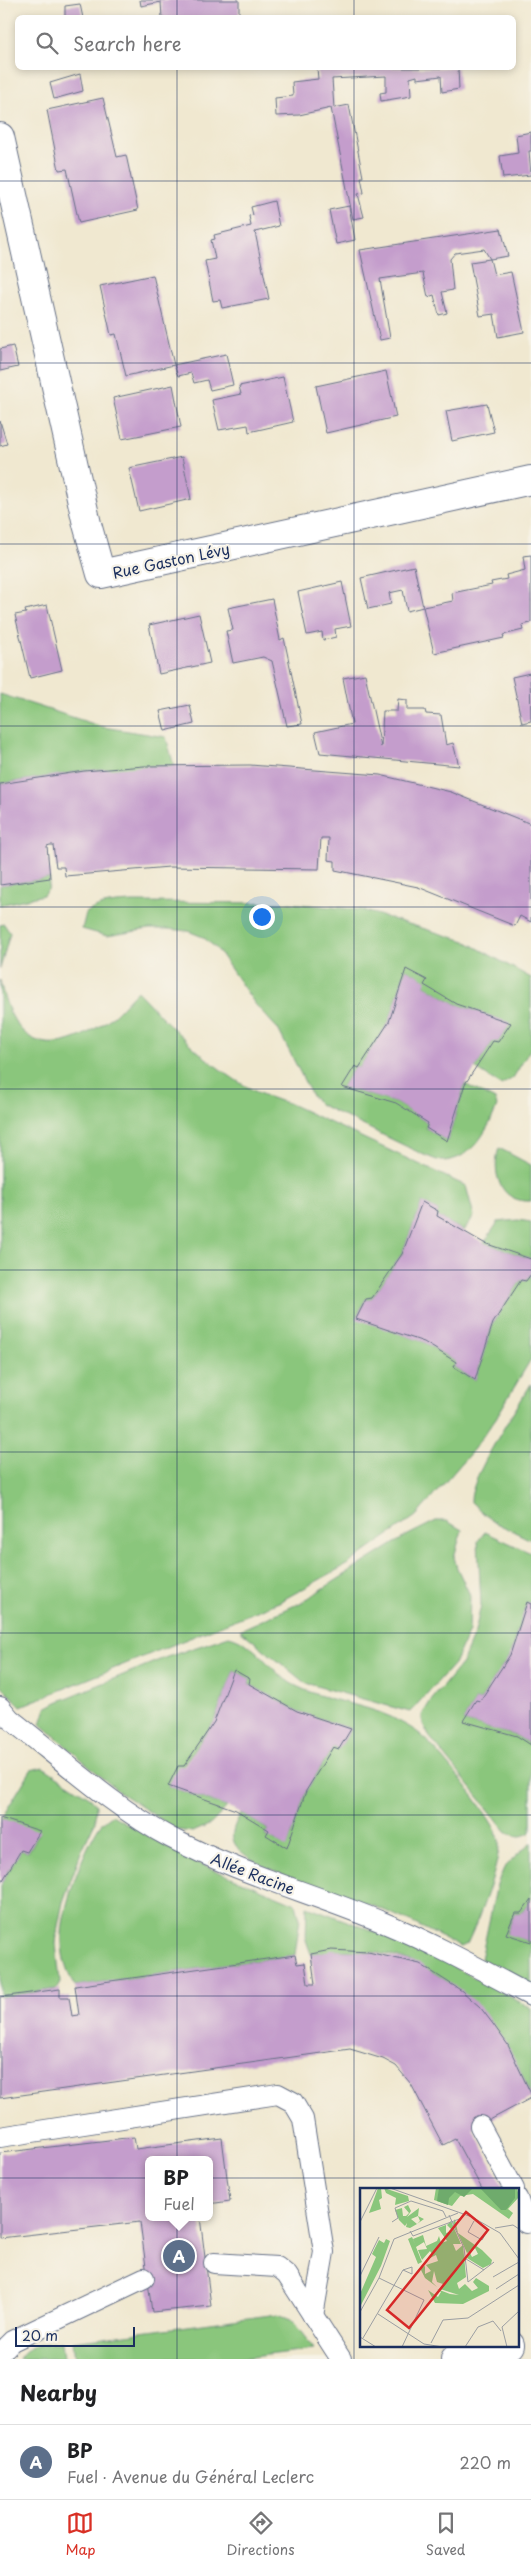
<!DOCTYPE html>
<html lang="en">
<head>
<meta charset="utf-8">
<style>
	body { margin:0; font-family:"Playpen Sans",sans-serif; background:#f6f6f6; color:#202124 }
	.scale { position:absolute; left:15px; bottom:12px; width:120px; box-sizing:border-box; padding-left:5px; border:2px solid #1b2f5e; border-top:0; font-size:14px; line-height:18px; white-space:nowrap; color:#1b2f5e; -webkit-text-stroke:4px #f7f3e8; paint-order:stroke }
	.you { position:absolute; left:261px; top:916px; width:18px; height:18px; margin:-12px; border:4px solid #fff; border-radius:50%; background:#1a73e8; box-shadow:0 0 0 8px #1a73e833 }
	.badge { display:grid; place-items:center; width:32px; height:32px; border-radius:50%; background:#d93025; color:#fff; font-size:16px; font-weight:700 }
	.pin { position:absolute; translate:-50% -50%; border:2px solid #fff; box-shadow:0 1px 5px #0006 }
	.popup { position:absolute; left:145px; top:2156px; width:68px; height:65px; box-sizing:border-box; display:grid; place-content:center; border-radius:8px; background:#fff; filter:drop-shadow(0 1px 4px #0005); font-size:16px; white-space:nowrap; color:#757577 }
	.popup b { font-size:19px; color:#202124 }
	.popup::after { content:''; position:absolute; left:50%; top:100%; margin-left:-10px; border:10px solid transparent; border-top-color:#fff }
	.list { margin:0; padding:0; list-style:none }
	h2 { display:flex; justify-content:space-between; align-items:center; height:65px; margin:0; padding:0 20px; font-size:21px }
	h2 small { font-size:16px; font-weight:400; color:#757577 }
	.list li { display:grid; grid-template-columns:32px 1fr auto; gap:15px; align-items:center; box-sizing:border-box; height:75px; padding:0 20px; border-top:1px solid #e0e0e0 }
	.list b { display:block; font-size:19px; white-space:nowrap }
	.list p { margin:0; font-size:16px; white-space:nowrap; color:#757577 }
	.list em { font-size:16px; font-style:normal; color:#757577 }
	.icon { flex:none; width:28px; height:28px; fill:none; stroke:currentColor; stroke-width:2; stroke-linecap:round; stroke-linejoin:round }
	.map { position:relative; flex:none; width:531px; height:2359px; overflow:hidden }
	.search { position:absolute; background:#fff; box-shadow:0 2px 8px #0003; left:15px; right:15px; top:15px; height:55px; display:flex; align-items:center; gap:12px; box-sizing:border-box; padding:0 18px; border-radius:8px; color:#757577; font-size:19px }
	.sheet { height:140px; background:#fff }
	nav { display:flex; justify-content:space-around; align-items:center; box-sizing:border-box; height:70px; border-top:1px solid #e0e0e0; background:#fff; font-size:14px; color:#757577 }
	nav a { display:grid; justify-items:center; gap:2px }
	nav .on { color:#d93025 }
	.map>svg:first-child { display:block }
	.green { fill:#8ac67c; stroke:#527a6d }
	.building { fill:#c49dcc }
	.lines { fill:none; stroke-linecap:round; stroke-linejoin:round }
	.lane-casing { stroke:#667086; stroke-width:22 }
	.street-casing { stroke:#667086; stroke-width:30 }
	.secondary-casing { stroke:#667086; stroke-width:30 }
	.lane { stroke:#fff; stroke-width:20 }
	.street { stroke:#fff; stroke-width:28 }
	.secondary { stroke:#fff; stroke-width:28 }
	.grid { fill:none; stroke:#1b2f5e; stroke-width:1; stroke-opacity:0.55 }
	.labels { text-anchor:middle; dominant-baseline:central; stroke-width:4.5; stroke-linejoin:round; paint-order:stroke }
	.street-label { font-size:15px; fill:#1b2f5e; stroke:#f7f3e8 }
	.inset-road { fill:none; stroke:#9b9ea2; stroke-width:1 }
	.view { fill:#d62828; fill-opacity:0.15; stroke:#d62828; stroke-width:2.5 }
	.inset-edge { fill:none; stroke:#1b2f5e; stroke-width:2.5 }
</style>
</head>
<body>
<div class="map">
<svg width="531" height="2359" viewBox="0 0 531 2359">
	<rect width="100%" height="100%" fill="#f7f3e8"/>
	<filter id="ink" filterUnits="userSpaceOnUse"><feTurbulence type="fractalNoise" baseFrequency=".02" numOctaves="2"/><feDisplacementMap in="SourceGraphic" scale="10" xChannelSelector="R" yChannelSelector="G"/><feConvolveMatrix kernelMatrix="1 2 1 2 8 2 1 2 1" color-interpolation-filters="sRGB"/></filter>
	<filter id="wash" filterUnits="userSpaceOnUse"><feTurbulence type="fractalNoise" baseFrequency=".0096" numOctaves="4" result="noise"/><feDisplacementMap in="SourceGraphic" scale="20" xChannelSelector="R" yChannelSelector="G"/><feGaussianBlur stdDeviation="1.12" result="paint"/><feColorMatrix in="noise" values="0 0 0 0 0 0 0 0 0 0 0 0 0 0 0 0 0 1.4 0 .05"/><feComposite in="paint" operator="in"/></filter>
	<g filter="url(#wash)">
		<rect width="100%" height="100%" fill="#f0e8d0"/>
		<g class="green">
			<path d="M0,694L103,727L166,737L174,766L84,771L0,784Z"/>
			<path d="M50,878L48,890L43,895L0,905V885Z"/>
			<path d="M133,902L290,903L362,910L465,941L531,978V1048L513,1078L501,1085L475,1068L493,1041L498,1042L510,1023L456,1004L424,985L426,980L406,969L389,1022L359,1068L355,1066L342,1087L396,1103L428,1123L426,1128L447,1141L465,1084L495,1100L497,1106C488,1130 472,1160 443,1161C437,1161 430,1157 424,1155L319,1104L312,1096L278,1029L255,1004L217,949L203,937L188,931L168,929H149L107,936L82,929L86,913C100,903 116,903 133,902Z"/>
			<path d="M4,924L10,933L0,969V925Z"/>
			<path d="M0,980C13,1045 48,1061 104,1023C116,1015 127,1001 137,991C176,1032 231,1091 288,1103L466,1186L474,1216L464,1231L437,1216L438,1211L422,1202L402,1254L372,1298L366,1299L356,1318L424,1342L456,1362L454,1367L475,1380L493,1323L521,1280L526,1281L531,1274V1359L496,1418L473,1450L416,1516L348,1564L279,1602L21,1706L0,1685Z"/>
			<path d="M499,1148L531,1165V1201C500,1203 491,1173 499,1148Z"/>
			<path d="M518,1220L531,1222V1259L484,1243L498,1222Z"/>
			<path d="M531,1384V1540L492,1521L471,1502C469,1478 517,1408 531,1384Z"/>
			<path d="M436,1521H447L462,1530L454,1557L457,1568L470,1595L469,1631L454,1664L410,1712L305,1683L240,1630L302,1602L406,1536Z"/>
			<path d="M485,1532L531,1553V1604L527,1602L510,1655L480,1701L476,1700L463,1721L517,1736L531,1745V1832C521,1838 516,1837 506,1831L429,1736L423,1724L422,1715L430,1702L462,1663L475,1632L481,1605L478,1541Z"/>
			<path d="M229,1636C257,1643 270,1672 294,1685C325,1701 360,1703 391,1717C400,1722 413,1728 421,1735C436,1747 498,1823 499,1840C501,1863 478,1921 467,1944L461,1947L458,1946C432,1932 404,1918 376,1907C346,1895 250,1871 235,1844C229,1833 236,1823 241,1813L269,1830L266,1836L287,1847L306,1791L333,1747L339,1749L351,1729L297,1711L249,1684L250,1679L234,1670L214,1722L168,1786L227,1807L211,1824L193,1832L177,1830L119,1792L41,1724L46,1708L57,1702L167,1657Z"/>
			<path d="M43,1767L91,1798L96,1805L95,1822L81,1852L63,1902L58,1926L56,1944L60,1982L56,1989L0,1997V1885L21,1850L28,1852L40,1832L1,1819L31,1770Z"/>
			<path d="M112,1815L188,1859L296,1904L300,1918L295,1955L75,1986C65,1970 61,1953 62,1934C63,1905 84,1849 100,1825C103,1821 108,1818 112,1815Z"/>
			<path d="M531,1842V1899L521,1913H515L506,1933L531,1942V1986L481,1959L497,1884L504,1868Z"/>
			<path d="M307,1906L421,1949L531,2008V2094C490,1999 420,1935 311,1954L306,1940Z"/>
			<path d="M278,2314L291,2319L314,2349L236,2359H75L73,2341Z"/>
			<path d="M62,2342L64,2359H19C28,2343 46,2344 62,2342Z"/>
		</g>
		<g id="blocks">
			<g class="building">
				<path d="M140,0H239V18H162L161,2L141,6Z"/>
				<path d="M80,4L83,18H65V6Z"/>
				<path d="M317,68H458L459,89L442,92L441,76L417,79V76L410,78L411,96L381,101L380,93L386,92V76L332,79L334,108L349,105L363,177H361L364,193L358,194L364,217L353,219L331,108L299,115L276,116L275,98L293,96L292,82L318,79Z"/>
				<path d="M80,74L83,91L54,99L50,83Z"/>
				<path d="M103,98L117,157L126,155L138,210L79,223L67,169L59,170L47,110Z"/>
				<path d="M531,132V151H529L531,175L503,178L500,156L518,153L516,135Z"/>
				<path d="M274,201L279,226L255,232L269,299L222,308L220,300L213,301L205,261L215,259L211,240L215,239L214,235L251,226L249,216L253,215L251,207Z"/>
				<path d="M349,206L355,240L336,244L329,210Z"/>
				<path d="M501,229L508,256L490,259L484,249L455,253L450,259L453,290L442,292L447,313L439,315L434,295L428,297L423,273L380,279L390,338L380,340L360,250Z"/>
				<path d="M490,259L494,275L511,272L524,332L498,337L494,314L480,316L470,262Z"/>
				<path d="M153,275L174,365L126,376L116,334L111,335L100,286Z"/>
				<path d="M13,346L18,367L0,371V349Z"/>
				<path d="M226,354L233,385L210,390L207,380L194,383L191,373L178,376L174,365Z"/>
				<path d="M386,371L396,417L326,433L316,386Z"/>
				<path d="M283,377L293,422L249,432L248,425L219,430L212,400L241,394L239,386Z"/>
				<path d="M173,385L181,427L122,439L113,398Z"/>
				<path d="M487,404L494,432L452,441L446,411Z"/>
				<path d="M0,421L7,444L0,446Z"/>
				<path d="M182,457L191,499L139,511L129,468Z"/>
				<path d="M531,555V623L522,625L523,630L503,635L504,638L434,653L423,607L453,601L452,593L492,585L491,582L507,579L506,575L525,570L523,556Z"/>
				<path d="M414,566L423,607L407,611L403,590L389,593L391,604L368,609L361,578Z"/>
				<path d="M342,582L351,626L335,629L336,637L323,640L322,632L307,635L298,592Z"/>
				<path d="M272,599L280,640L284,638L302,724L287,726L272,661L263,657L233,663L226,631L233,630L228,608Z"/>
				<path d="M47,605L62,670L30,678L15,615L26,613L25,610Z"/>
				<path d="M199,614L210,663L159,674L149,625Z"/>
				<path d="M530,673L531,721L522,723L512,677Z"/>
				<path d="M365,674L381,747L383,711H397L398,699L407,700V710H425L426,714L441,715L446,745L453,743L459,766L320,753L315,732L352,724L343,678Z"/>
				<path d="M190,705L194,724L165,731L160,711Z"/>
				<path d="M250,765L380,775L451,792L531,824V922L520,916L515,926L418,887L335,870V861L328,860L329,838H321L319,869L169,867L65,876L64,867H56L53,845H50L47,846L50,878L0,885V784L84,771L144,766Z"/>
				<path d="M406,969L427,980L424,985L456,1004L511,1023L498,1042L493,1041L465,1084L447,1141L426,1128L428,1123L396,1103L342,1087L355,1066L359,1068L389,1022Z"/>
				<path d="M422,1202L438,1211L437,1216L484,1243L531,1259V1274L526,1281L521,1280L493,1323L475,1380L454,1367L456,1362L424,1342L356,1319L366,1299L372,1298L402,1254Z"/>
				<path d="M527,1602L531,1604V1745L517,1736L463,1721L476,1700L480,1701L510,1655Z"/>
				<path d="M234,1670L250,1679L249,1684L297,1711L351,1729L339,1749L333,1747L306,1791L287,1848L266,1835L269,1830L236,1810L168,1786L178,1766H184L214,1722Z"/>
				<path d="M0,1818L40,1831L27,1852L21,1850L0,1885Z"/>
				<path d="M531,1899V1942L506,1934L515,1913H521Z"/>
				<path d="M331,1950L368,1952L420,1964L462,1991L480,2007L493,2024L508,2045L531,2094V2098L473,2129L504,2189H482L455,2139L443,2145L411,2084L396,2066L383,2059L350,2049L0,2098V1997L60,1989V1997H69L72,2016L79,2015L75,1986L295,1955L297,1964L305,1963L308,1984H315L311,1954Z"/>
				<path d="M134,2137L136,2149L222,2138L230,2201L209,2204V2160H149V2217H200L211,2306L152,2312L140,2222L0,2238V2153Z"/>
			</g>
		</g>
	</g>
	<g filter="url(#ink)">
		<use href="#blocks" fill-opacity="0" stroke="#667086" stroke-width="1"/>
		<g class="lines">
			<g class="lane-casing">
				<g id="lane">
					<path d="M0,1707L10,1719C60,1758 116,1809 171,1838C238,1873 312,1893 382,1922C433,1943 482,1970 531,1996"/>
					<path d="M480,2126L514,2189"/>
					<path d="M0,2137L278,2094L293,2102L303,2119L324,2252L313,2316"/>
					<path d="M517,2198L526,2223"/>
					<path d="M214,2263L277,2267L287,2275L341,2359"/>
					<path d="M0,2353L12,2341L144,2278"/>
				</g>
			</g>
			<g class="street-casing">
				<path id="street" d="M0,137L87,524L101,574L531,480"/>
			</g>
			<g class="secondary-casing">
				<path id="secondary" d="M455,2359L510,2345"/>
			</g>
			<use href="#lane" class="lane"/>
			<use href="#street" class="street"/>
			<use href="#secondary" class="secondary"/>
		</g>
	</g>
	<path class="grid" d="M177,0V18M354,0V18M177,68V2359M354,68V2359M0,181H531M0,363H531M0,544H531M0,726H531M0,907H531M0,1089H531M0,1270H531M0,1452H531M0,1633H531M0,1815H531M0,1996H531M0,2178H531"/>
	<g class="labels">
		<g class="street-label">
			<text transform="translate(171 560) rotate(-12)">Rue Gaston Lévy</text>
			<text transform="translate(253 1873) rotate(21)">Allée Racine</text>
		</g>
	</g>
	<g transform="translate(360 2188)">
		<rect width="159" height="159" fill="#f0e8d0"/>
		<path d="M18,0H21L22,10L19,12L21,21L9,25ZM24,0L48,8L49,13L35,17L36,10L26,5ZM76,0H157L159,9L148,21L153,25L149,31L113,6L100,8L92,18L74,12ZM48,17L51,23L47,29L59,20L58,28L64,31L57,36L60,33L58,28L51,31L57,36L50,40L46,39L47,35L45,38L39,32L35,22L42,20L43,28H46L49,25L44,19ZM95,31L98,45L122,62L132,72L131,76L123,80L107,70L110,65L112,69L118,66L115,60L107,65L93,35ZM91,33L101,56H93L96,63L103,57L106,89L97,95L99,101L105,96L112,103L118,100L113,94L116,90L129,98V103L103,116L75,115L68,102L78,109L81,104L77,101L90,106L99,107L80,101L83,96L77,94L74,83L72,94L77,99L65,90L60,80L65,78V86L71,83L66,77L78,73L76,67L68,71L72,66L70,63L62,72L58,62L67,61L64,54L56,59L62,74L58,76L48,51L52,49L56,58L53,51L63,47L66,58L77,53L79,48L81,55L87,53L78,40L86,37V45L93,43L87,37ZM26,51L30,53L21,78L0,119V106L16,69L12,66L19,52L24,55Z" fill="#8ac67c"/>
		<path d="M79,0H113L104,9L95,4L89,10L88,17L77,13ZM120,0H155V10L146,22H141Z" fill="#6fab6c"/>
		<path class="inset-road" d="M30,0L112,29L140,45L159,71M89,27L104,60L108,94L134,74M114,33L108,44L122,52L128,42M0,34L17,0M32,34L38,30L35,20L51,13L83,23L86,29M135,40L153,37L159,41M50,43L53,48L102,30M106,71L124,82M52,79V86L43,82ZM0,88L19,49M133,89L159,74M19,90L64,112L42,159M136,101L159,86M0,124L19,90L34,51L98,25M18,126L64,156L83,159M118,139L133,133L141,143M0,149L16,159M3,150L43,82M71,155L83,132L108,130L159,97M105,159L118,139M147,159L142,139L159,123"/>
		<path class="view" d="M106,24L128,42L49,140L27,122Z"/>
		<rect width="159" height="159" class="inset-edge"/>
	</g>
</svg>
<div class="scale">20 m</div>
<div class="you"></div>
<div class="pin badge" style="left:179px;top:2256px;background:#5c6f8a">A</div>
<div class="popup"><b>BP</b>Fuel</div>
<div class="search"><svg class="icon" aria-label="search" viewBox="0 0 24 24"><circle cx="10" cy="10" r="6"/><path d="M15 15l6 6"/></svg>Search here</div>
</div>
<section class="sheet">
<h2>Nearby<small></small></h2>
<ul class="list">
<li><span class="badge" style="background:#5c6f8a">A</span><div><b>BP</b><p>Fuel · Avenue du Général Leclerc</p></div><em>220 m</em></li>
</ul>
</section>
<nav>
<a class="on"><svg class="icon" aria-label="map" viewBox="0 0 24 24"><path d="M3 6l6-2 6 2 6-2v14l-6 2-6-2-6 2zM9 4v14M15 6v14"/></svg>Map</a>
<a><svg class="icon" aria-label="directions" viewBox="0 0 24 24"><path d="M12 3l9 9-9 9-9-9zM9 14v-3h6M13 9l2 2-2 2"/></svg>Directions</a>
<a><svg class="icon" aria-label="saved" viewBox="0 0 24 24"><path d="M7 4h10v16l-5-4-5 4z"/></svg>Saved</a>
</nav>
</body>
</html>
